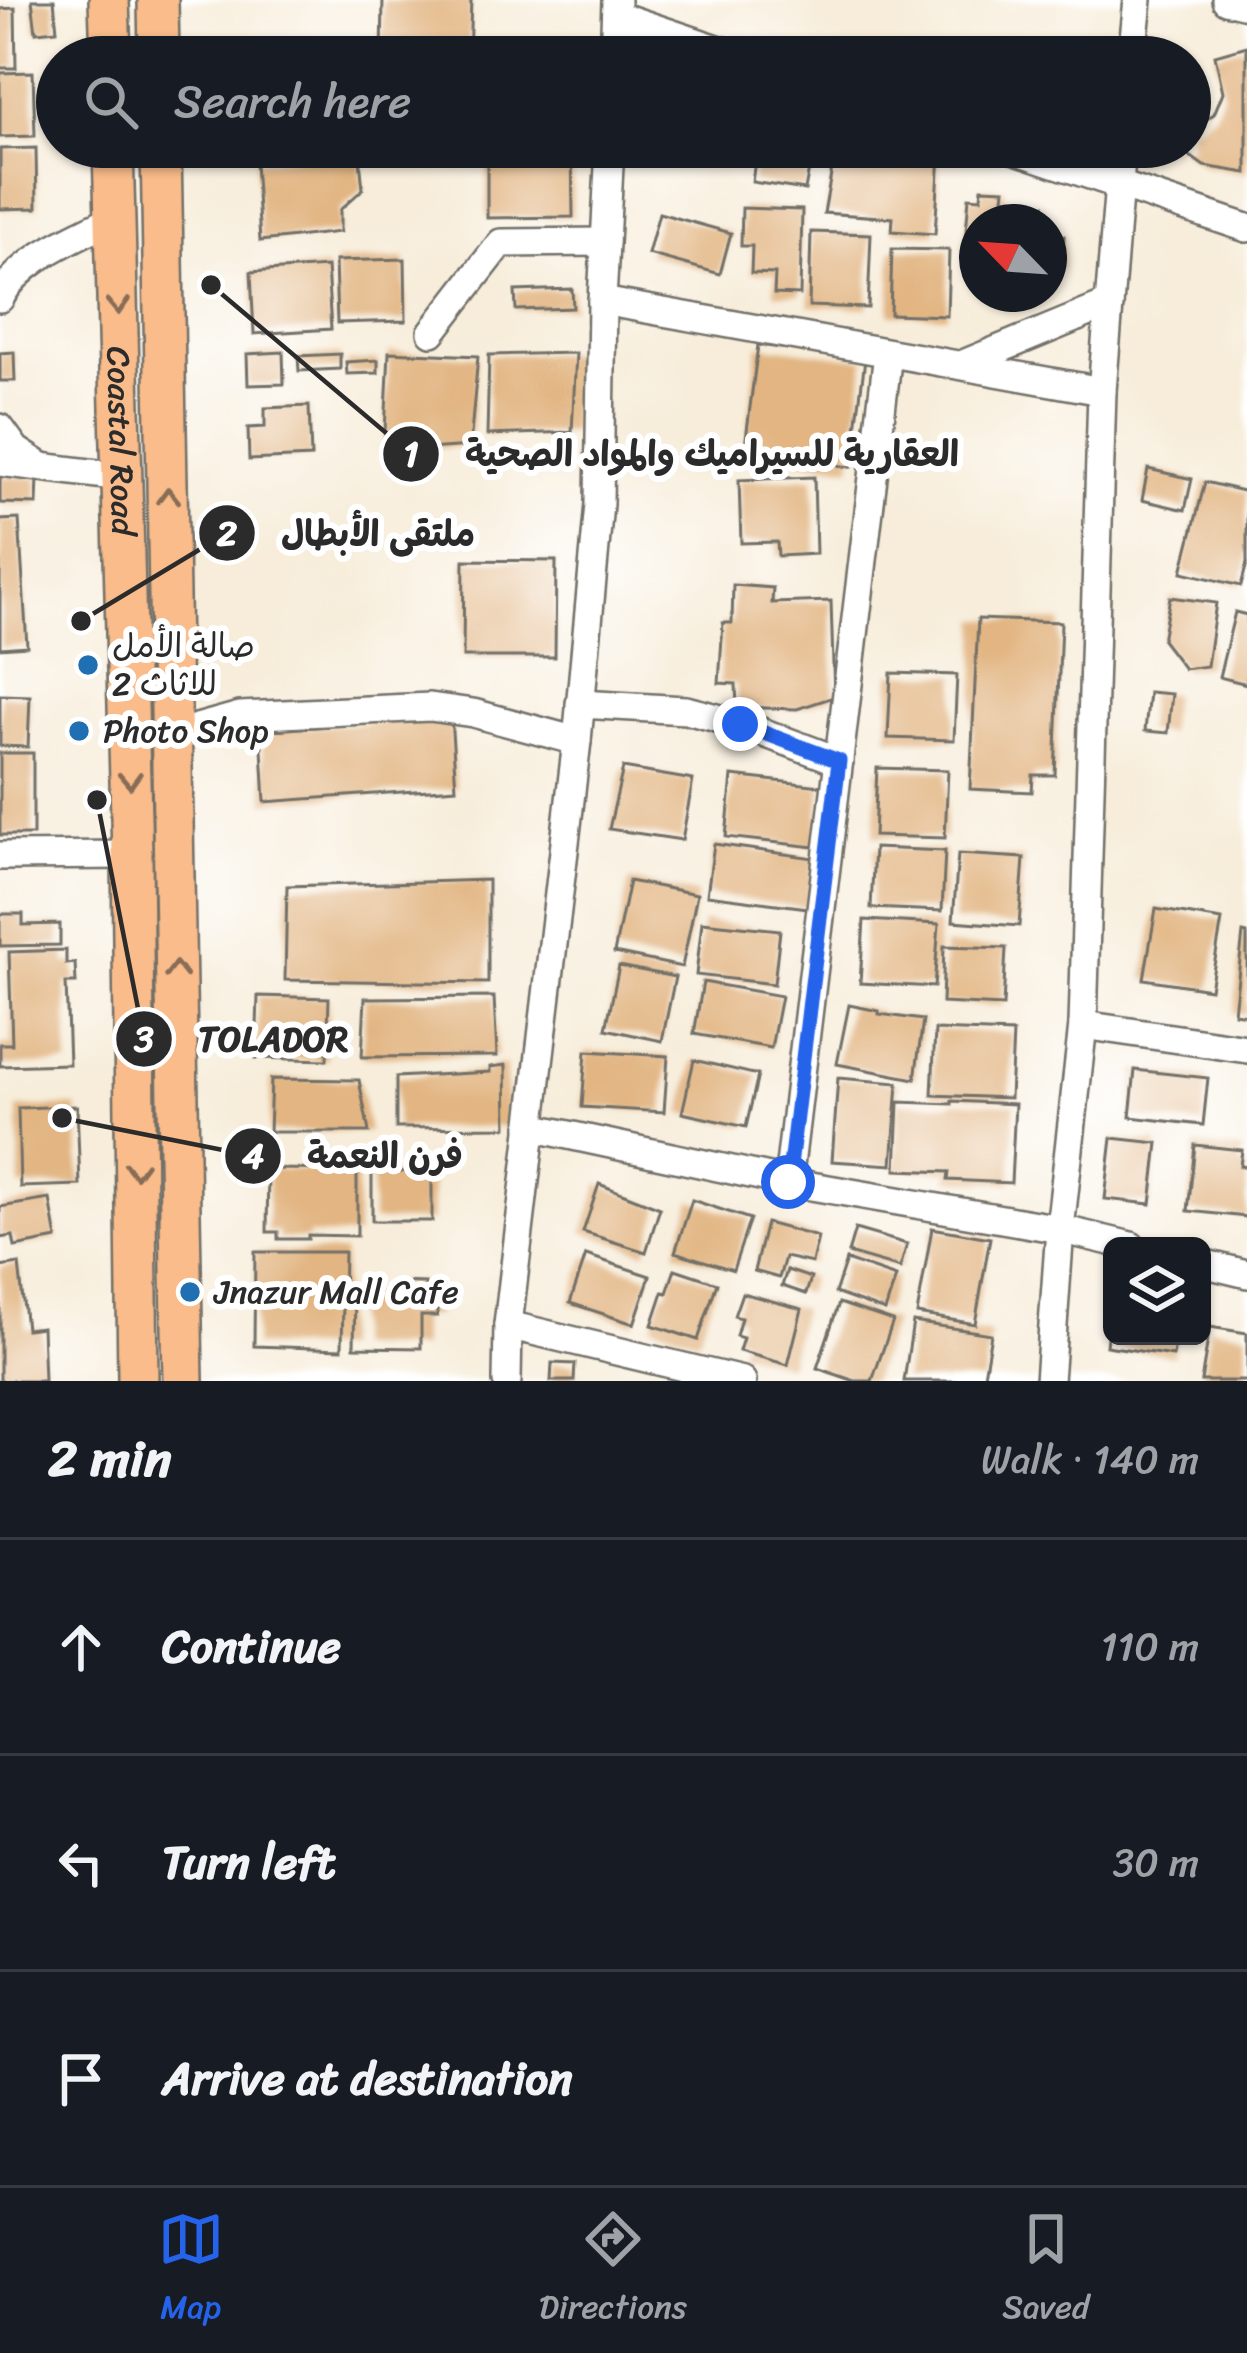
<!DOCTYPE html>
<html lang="en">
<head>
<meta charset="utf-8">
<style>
	body { margin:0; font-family:Sriracha,"Playpen Sans Arabic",sans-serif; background:#242831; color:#f1f3f6 }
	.controls { position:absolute; right:36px; bottom:36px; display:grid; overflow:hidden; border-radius:18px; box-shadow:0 3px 9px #0004 }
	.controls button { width:108px; height:108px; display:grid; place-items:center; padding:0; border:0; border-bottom:3px solid #363941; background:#171b24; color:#f1f3f6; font:60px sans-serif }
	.compass { position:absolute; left:959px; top:204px; width:108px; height:108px; border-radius:50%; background:#171b24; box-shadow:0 3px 9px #0004; rotate:295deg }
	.stop { position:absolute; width:36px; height:36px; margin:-27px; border:9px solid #2563eb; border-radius:50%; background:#fff }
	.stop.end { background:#2563eb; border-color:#fff; box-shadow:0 3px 12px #0008 }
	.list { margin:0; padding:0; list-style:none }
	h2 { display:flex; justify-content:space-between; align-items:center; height:156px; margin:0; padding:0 48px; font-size:51px }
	h2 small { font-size:39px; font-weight:400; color:#9ea1a6 }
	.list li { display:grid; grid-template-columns:78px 1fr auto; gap:36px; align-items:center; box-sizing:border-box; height:216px; padding:0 48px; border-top:3px solid #363941 }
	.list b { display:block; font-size:45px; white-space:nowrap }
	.list em { font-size:39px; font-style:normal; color:#9ea1a6 }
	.icon { flex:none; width:66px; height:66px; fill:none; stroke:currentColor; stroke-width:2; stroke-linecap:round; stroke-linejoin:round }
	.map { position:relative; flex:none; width:1247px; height:1381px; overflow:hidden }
	.search { position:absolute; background:#171b24; box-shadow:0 3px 9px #0004; left:36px; right:36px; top:36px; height:132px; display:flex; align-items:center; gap:30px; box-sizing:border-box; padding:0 42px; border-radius:66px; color:#9ea1a6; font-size:45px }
	.sheet { height:804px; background:#171b24 }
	nav { display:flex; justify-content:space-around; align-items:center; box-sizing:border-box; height:168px; border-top:3px solid #363941; background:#171b24; font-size:33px; color:#9ea1a6 }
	nav a { display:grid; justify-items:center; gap:6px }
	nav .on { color:#2563eb }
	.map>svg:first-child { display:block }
	.building { fill:#e2b582 }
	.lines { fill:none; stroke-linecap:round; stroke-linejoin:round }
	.minor-casing { stroke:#726f68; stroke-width:32 }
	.highway-casing { stroke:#726f68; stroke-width:44 }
	.minor { stroke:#fff; stroke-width:27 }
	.highway { stroke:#f9bc8a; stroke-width:39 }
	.oneway { stroke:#886c56 }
	.route { stroke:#2563eb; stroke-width:15 }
	.poi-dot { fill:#1f6fb2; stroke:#fff; stroke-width:4.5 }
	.labels { text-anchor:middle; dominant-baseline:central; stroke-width:12; stroke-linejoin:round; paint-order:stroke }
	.street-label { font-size:33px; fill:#2b2b2b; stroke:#fff }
	.poi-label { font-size:33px; fill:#2b2b2b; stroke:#fff; text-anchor:start }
	.leader { fill:none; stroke:#2b2b2b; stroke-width:4.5 }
	.callout-dot { fill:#2b2b2b; stroke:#fff; stroke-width:4.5 }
	.mark-label { font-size:36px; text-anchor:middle; font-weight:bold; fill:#fff }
	.callout-label { font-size:36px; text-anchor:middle; font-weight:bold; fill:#2b2b2b; stroke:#fff; stroke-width:12; stroke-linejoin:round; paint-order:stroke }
</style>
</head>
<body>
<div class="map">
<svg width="1247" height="1381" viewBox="0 0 1247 1381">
	<rect width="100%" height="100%" fill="#fff"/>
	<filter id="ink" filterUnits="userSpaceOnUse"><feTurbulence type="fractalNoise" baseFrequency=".00833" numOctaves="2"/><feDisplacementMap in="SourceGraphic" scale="24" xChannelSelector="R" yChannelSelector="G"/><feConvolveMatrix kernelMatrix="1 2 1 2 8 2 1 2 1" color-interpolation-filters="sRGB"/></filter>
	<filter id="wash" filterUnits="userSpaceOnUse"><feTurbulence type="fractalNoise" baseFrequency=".004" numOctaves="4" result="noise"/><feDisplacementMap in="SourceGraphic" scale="48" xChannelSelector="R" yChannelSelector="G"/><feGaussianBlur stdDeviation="2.7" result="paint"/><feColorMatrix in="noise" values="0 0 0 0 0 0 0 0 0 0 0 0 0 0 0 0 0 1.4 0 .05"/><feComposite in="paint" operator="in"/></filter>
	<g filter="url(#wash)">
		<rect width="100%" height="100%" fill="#f7edda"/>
		<g id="blocks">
			<g class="building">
				<path d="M32,0H54L57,30L36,32Z"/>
				<path d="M383,0H471L469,57H382Z"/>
				<path d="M15,8L16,68H0V9Z"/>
				<path d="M525,44V57H490V46Z"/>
				<path d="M1247,46V173L1204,166L1183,151L1185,147H1190L1191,130L1214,114L1223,92L1215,55Z"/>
				<path d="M33,72L35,136L0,137V73Z"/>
				<path d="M487,147H572L573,217L487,218Z"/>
				<path d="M757,147H813L805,190L752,182Z"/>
				<path d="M836,147H917L940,154L935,234L892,231L893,218L824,213Z"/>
				<path d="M36,148L37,208L0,209V149Z"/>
				<path d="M359,150L363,189L340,210V232L260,241L255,162Z"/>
				<path d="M982,188L1005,189L1004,197L1031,207L1044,205L1042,222H977V257L964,256L969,197L981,198Z"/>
				<path d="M742,208L802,210L800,295L774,294L775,274L751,273L752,246H741Z"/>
				<path d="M659,213L731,233L720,274L648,254Z"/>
				<path d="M1049,229L1064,236L1062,268L1049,267Z"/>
				<path d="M811,232L871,234L868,308L809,306Z"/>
				<path d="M892,249L949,250L947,316L890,314Z"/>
				<path d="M405,259L406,321L337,323L335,261Z"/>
				<path d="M327,267L331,329L254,334L251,272Z"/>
				<path d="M572,289L573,308L516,310L515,291Z"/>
				<path d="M758,345L865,359L851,467L744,454Z"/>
				<path d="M14,352L15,381H0V353Z"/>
				<path d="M283,352L284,384L248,385L247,354Z"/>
				<path d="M389,352L478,356L470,446L384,452Z"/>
				<path d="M576,353L572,432L487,435L489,355Z"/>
				<path d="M340,354V369L299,371L298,356Z"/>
				<path d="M378,360V373L347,374L346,362Z"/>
				<path d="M309,406L311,457L249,460L248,428L265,427V408Z"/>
				<path d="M1148,469L1192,479L1185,510L1142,500Z"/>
				<path d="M0,476L38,478L37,504L0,503Z"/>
				<path d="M814,477L816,554L778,556L777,542L741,543L739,480Z"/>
				<path d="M1205,482L1247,492V563L1241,586L1182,572Z"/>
				<path d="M19,519L27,646L0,648V520Z"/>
				<path d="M464,560L556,561L555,657H463Z"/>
				<path d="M733,585L773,588L772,603L831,601L834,697L797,709L737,707L736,684L719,683L723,623H732Z"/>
				<path d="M1170,597L1216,603L1207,666L1184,669L1162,640Z"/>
				<path d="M1235,612L1247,615V684L1219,677Z"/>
				<path d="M978,619L1061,622L1055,775H1033L1032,792L970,789Z"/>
				<path d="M891,673L957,675L954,740L888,738Z"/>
				<path d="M1149,692L1172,694L1168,733L1145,731Z"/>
				<path d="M0,695L30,696L28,747L0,746Z"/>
				<path d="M451,717L456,788L265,802L261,731Z"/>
				<rect x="0" y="753" width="33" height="82"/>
				<path d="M623,768L693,780L682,840L609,829Z"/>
				<path d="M877,768L948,770L945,838L874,836Z"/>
				<path d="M732,776L822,786L815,847L726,837Z"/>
				<path d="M714,844L814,858L808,908L707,895Z"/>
				<path d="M874,848L945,851L942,911L871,908Z"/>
				<path d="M958,854L1024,858L1019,926L953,921Z"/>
				<path d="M488,880V983L285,980L287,886Z"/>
				<path d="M629,881L697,894L682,967L614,953Z"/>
				<path d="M1156,909L1222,920L1210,989L1144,979Z"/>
				<path d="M0,914H23V925L60,924V945L0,946Z"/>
				<path d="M864,920L939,924L934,987L860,983Z"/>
				<path d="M702,922L780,930L774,984L696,975Z"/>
				<path d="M1243,933L1247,934V1015L1234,1013Z"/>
				<path d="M944,946L1006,948L1003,1006L942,1003Z"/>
				<path d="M66,950V964L75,963L76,983H66L69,1064L0,1066V1044H12L9,952Z"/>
				<path d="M619,966L675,977L662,1041L606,1029Z"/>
				<path d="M703,982L781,996L771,1048L694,1034Z"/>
				<path d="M258,996L329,998L327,1060L256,1058Z"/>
				<path d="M494,997L497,1056L362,1057L365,998Z"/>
				<path d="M849,1005L879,1011V1014L923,1020L915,1079L837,1064Z"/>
				<path d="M935,1030L1013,1033L1010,1098L932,1095Z"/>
				<path d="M586,1051L668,1056L664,1112L582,1107Z"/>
				<path d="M694,1060L758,1075L746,1127L682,1113Z"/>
				<path d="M506,1065L507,1127L396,1128V1077L490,1072V1067Z"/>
				<path d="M1135,1070L1208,1078L1203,1125L1130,1117Z"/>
				<path d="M838,1078L898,1083L892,1165L832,1161Z"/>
				<path d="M271,1079L359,1080L369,1132H269Z"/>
				<path d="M952,1101L1015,1104L1011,1183L948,1180L949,1172L896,1170L899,1102L952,1104Z"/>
				<path d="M77,1106L80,1185L20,1187L18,1108Z"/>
				<path d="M1112,1138L1158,1143L1151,1204L1105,1199Z"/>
				<path d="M1195,1145L1242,1150L1240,1166L1247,1167V1217L1188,1211Z"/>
				<path d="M268,1169L357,1170V1236L308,1235V1239H278V1232H267Z"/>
				<path d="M372,1171L432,1172V1221H372Z"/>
				<path d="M599,1184L660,1208L646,1252L583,1232Z"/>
				<path d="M50,1199L57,1239L15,1247L13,1236L0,1238V1207Z"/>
				<path d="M692,1200L750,1219L733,1270L675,1252Z"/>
				<path d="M766,1223L818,1237L812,1263L785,1257L779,1278L754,1271Z"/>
				<path d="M932,1228L990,1238L975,1324L917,1314Z"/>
				<path d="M855,1229L907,1244L900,1268L848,1253Z"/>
				<path d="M255,1252H344L342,1349L254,1346Z"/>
				<path d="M586,1255L650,1276L634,1324L570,1303Z"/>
				<path d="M846,1260L896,1277L885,1311L835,1293Z"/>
				<path d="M19,1264L26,1329L42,1327L44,1381H0V1267Z"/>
				<path d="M675,1269L717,1283L698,1340L652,1325L663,1292L667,1293Z"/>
				<path d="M787,1270L811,1278L806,1294L782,1286Z"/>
				<path d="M395,1282L425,1283V1293H437V1316H421V1348L354,1347L355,1292L395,1293Z"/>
				<path d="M742,1293L802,1309L788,1365L739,1351L743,1338L736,1336L741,1318L734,1316Z"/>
				<path d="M839,1303L893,1321L872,1381H855L817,1368Z"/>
				<path d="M1109,1320H1112V1336H1176L1173,1356L1106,1346Z"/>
				<path d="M913,1322L991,1334L983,1381H904Z"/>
				<path d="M1210,1327L1247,1333V1381H1201Z"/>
				<path d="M552,1363L575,1364L574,1381H551Z"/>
			</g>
		</g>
	</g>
	<g filter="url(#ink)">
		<use href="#blocks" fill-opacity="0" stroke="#726f68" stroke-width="3"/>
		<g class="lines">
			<g class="minor-casing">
				<g id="minor">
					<path d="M1226,0L1247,5"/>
					<path d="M616,15L741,57"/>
					<path d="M614,57L616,1"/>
					<path d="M1132,57L1138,0"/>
					<path d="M1007,147L1247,228"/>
					<path d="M0,298C21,257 76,238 115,217"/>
					<path d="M602,301L1102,391"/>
					<path d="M432,332L501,243L605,242"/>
					<path d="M961,365L1109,304"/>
					<path d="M0,428L16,450L39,465"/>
					<path d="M0,462L122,477"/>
					<path d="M580,704L686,710L740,724L839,761"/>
					<path d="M172,735L240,716L430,707L473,713L577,741"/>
					<path d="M0,856L132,855"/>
					<path d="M1083,1025L1247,1049"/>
					<path d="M531,1127L788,1182L1060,1229L1131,1246"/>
					<path d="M788,1182L888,353"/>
					<path d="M1202,1263L1247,1274"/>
					<path d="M508,1325L742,1381"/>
					<path d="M507,1381L508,1325L577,741L599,504L602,301L610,147"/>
					<path d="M1049,1381L1060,1229L1083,1025L1102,391L1122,147"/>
				</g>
			</g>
			<g class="highway-casing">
				<g id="highway">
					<path d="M109,0L111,57"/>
					<path d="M158,0L159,57"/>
					<path id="s1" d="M113,147L132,855L138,1381"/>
					<path d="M161,147L183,1381"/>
				</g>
			</g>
			<use href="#minor" class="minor"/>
			<use href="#highway" class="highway"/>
		</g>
		<defs><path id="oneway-chevron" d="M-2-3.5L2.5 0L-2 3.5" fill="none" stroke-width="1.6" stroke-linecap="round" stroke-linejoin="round" transform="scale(3)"/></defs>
		<g class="oneway">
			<use href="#oneway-chevron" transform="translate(118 306) rotate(88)"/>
			<use href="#oneway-chevron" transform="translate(168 496) rotate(-91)"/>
			<use href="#oneway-chevron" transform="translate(130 780) rotate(88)"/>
			<use href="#oneway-chevron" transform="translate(176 970) rotate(-91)"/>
			<use href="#oneway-chevron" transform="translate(136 1170) rotate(89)"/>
		</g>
	</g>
	<g class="lines" filter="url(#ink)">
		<path class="route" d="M740,724L839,761L788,1182"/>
	</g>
	<g class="poi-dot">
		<circle cx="88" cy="665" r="12"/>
		<circle cx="79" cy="731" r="12"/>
		<circle cx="190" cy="1292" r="12"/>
	</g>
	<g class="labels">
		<g class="street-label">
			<text stroke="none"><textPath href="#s1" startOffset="294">Coastal Road</textPath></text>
		</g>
		<g class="poi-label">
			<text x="112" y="646">صالة الأمل<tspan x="112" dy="38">للاثاث 2</tspan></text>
			<text x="103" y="731">Photo Shop</text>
			<text x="214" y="1292">Jnazur Mall Cafe</text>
		</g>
	</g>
	<path class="leader" d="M211 285L411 454M81 621L227 533M97 800L144 1039M62 1118L253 1156"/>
	<g class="callout-dot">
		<circle cx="211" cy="285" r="12"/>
		<circle cx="81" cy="621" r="12"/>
		<circle cx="97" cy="800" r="12"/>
		<circle cx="62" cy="1118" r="12"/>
		<circle cx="411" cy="454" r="30"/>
		<circle cx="227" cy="533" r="30"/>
		<circle cx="144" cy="1039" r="30"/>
		<circle cx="253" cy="1156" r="30"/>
	</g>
	<g class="mark-label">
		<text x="411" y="466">1</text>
		<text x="227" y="546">2</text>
		<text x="144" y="1051">3</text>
		<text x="253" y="1168">4</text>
	</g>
	<g class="callout-label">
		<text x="712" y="466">العقارية للسيراميك والمواد الصحية</text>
		<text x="378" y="546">ملتقى الأبطال</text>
		<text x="273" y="1051">TOLADOR</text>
		<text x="385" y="1168">فرن النعمة</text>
	</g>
</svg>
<div class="controls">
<button><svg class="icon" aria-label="layers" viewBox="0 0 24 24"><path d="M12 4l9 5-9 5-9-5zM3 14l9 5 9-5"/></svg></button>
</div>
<svg class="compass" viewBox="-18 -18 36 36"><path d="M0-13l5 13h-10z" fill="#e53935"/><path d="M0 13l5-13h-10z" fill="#9ea1a6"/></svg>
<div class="stop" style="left:788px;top:1182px"></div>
<div class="stop end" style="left:740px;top:724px"></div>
<div class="search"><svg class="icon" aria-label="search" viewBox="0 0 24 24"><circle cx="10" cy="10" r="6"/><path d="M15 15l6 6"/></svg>Search here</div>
</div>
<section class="sheet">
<h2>2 min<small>Walk · 140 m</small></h2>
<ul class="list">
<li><svg class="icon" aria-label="ahead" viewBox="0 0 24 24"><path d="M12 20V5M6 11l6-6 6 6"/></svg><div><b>Continue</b></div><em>110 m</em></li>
<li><svg class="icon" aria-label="left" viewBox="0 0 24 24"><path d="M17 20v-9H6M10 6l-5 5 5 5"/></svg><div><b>Turn left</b></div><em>30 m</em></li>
<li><svg class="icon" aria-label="arrive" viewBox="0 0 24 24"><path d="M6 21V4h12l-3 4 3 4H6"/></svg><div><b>Arrive at destination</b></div></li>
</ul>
</section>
<nav>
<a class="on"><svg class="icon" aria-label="map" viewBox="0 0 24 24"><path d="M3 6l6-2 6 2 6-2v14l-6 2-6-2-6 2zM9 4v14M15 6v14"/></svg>Map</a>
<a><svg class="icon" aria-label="directions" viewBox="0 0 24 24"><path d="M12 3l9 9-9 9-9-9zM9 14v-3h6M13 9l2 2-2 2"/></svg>Directions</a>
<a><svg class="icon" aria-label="saved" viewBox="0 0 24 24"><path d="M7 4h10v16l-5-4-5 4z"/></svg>Saved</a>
</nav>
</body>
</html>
